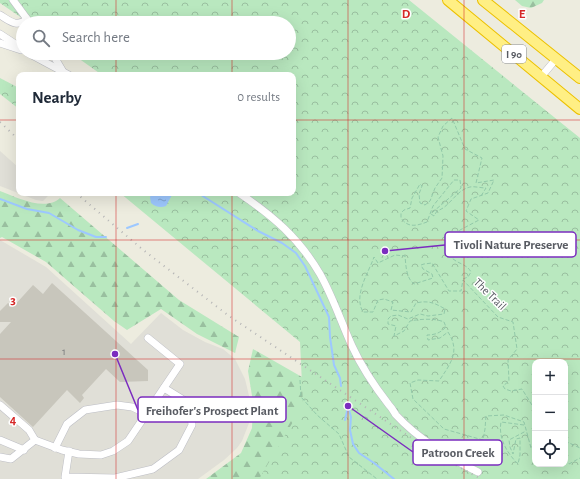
<!DOCTYPE html>
<html lang="en">
<head>
<meta charset="utf-8">
<style>
	body { margin:0; font-family:"Alegreya Sans",sans-serif; background:#f6f6f7; color:#1f2937 }
	.controls { position:absolute; right:12px; bottom:12px; display:grid; overflow:hidden; border-radius:8px; box-shadow:0 4px 16px #0002 }
	.controls button { width:36px; height:36px; display:grid; place-items:center; padding:0; border:0; border-bottom:1px solid #e0e1e3; background:#fff; color:#1f2937; font:20px sans-serif }
	.list { margin:0; padding:0; list-style:none }
	h2 { display:flex; justify-content:space-between; align-items:center; height:52px; margin:0; padding:0 16px; font-size:17px }
	h2 small { font-size:13px; font-weight:400; color:#747a83 }
	.icon { flex:none; width:22px; height:22px; fill:none; stroke:currentColor; stroke-width:2; stroke-linecap:round; stroke-linejoin:round }
	.map { position:relative; flex:none; width:580px; height:479px; overflow:hidden }
	.search { position:absolute; background:#fff; box-shadow:0 4px 16px #0002; left:16px; top:16px; width:280px; height:44px; display:flex; align-items:center; gap:10px; box-sizing:border-box; padding:0 14px; border-radius:22px; color:#747a83; font-size:15px }
	.panel { position:absolute; background:#fff; box-shadow:0 4px 16px #0002; left:16px; top:72px; width:280px; height:124px; border-radius:8px }
	.map>svg:first-child { display:block }
	.industrial { fill:#e0dfd7 }
	.forest { fill:url(#forest-firs) }
	.park { fill:url(#park-crowns); fill-rule:evenodd }
	.water { fill:url(#water-ripples) }
	.lines { fill:none; stroke-linecap:round; stroke-linejoin:round }
	.stream { stroke:#9dc8ff; stroke-width:2 }
	.building { fill:#c8c6bc }
	.minor-casing { stroke:#bdbec5; stroke-width:8 }
	.highway-casing { stroke:#ecc100; stroke-width:12 }
	.path { stroke:#92c9a9; stroke-width:1; stroke-dasharray:4 2; stroke-linecap:butt }
	.minor { stroke:#fff; stroke-width:7 }
	.highway { stroke:#ffef84; stroke-width:10 }
	.rail { stroke:#b4b4b5; stroke-width:2; stroke-dasharray:1 5; stroke-linecap:butt }
	.grid { fill:none; stroke:#d62828; stroke-width:1; stroke-opacity:0.55 }
	.labels { text-anchor:middle; dominant-baseline:central; stroke-width:3; stroke-linejoin:round; paint-order:stroke }
	.number-label { font-size:10px; fill:#747678 }
	.shield { fill:#fff; stroke:#8a8c91; stroke-width:1 }
	.shield-label { font-size:11px; font-weight:bold; fill:#585b62 }
	.street-label { font-size:12px; fill:#585b62; stroke:#fff }
	.grid-label { font-size:13px; text-anchor:middle; font-weight:bold; fill:#d62828; stroke:#fff; stroke-width:3; stroke-linejoin:round; paint-order:stroke }
	.leader { fill:none; stroke:#7b2cbf; stroke-width:1.5 }
	.callout-dot { fill:#7b2cbf; stroke:#fff; stroke-width:1.5 }
	.callout { fill:#fff; stroke:#7b2cbf; stroke-width:1.5 }
	.callout-label { font-size:13px; text-anchor:middle; font-weight:bold; fill:#585b62 }
</style>
</head>
<body>
<div class="map">
<svg width="580" height="479" viewBox="0 0 580 479">
	<defs>
		<pattern id="forest-firs" width="22" height="20" patternUnits="userSpaceOnUse"><rect width="22" height="20" fill="#b9e8bf"/><path d="M5 1l3.5 6h-7zM16 11l3.5 6h-7z" fill="#99bf9f"/></pattern>
		<pattern id="park-crowns" width="20" height="18" patternUnits="userSpaceOnUse"><rect width="20" height="18" fill="#b9e8bf"/><path d="M2 6a3 3 0 1 1 6 0M12 15a3 3 0 1 1 6 0" fill="none" stroke="#99bf9f"/></pattern>
		<pattern id="water-ripples" width="26" height="14" patternUnits="userSpaceOnUse"><rect width="26" height="14" fill="#9dc8ff"/><path d="M2 4q2-2 4 0t4 0M15 11q2-2 4 0t4 0" fill="none" stroke="#83a5d2"/></pattern>
	</defs>
	<rect width="100%" height="100%" fill="#edecdf"/>
	<g class="industrial">
		<path d="M0,151L19,168V193H51L43,201L36,200L0,186Z"/>
		<path d="M0,240L46,267L131,344L161,313L183,330L205,342L223,349L235,359L245,379L250,400L249,423L242,441L237,448L224,460L198,479H0Z"/>
	</g>
	<g class="forest">
		<path d="M515,0H544L542,3L531,8L522,6Z"/>
		<path d="M0,191C16,197 45,212 60,198L179,300L239,337L235,353L197,334L161,309L127,330L114,321L46,262L2,237L0,238Z"/>
		<path d="M253,349L302,377L351,479H206L241,453L252,428L253,402L248,371Z"/>
	</g>
	<g class="park">
		<path d="M0,0H409L580,138V479H259L303,405L300,342L120,193H293V75H102L71,53H289V23H29L0,3ZM535,362H565V464H535Z"/>
		<path d="M0,78L19,88V109L0,94Z"/>
	</g>
	<path class="water" d="M152,193H173L166,206C161,208 155,207 151,203L150,197Z"/>
	<g class="lines">
		<g class="stream">
			<path d="M198,193L258,231L282,243L296,253L305,266L329,317L330,337L334,365L340,378L341,386"/>
			<path d="M0,199L27,209L49,213L78,230L96,237H106"/>
			<path d="M127,228L138,224"/>
			<path d="M348,406L351,417L350,430L353,444L359,453L374,463L394,479"/>
			<path d="M345,420L348,407"/>
		</g>
	</g>
	<path class="building" d="M52,283L148,370V381L120,382L106,369L82,395L84,398L80,403L67,390L33,427L0,397V334L11,322H0V311L8,303L13,307L33,285L43,294Z"/>
	<g class="lines">
		<g class="minor-casing">
			<g id="minor">
				<path d="M13,0L30,23"/>
				<path d="M0,15C10,21 17,28 27,19"/>
				<path d="M0,34L23,49"/>
				<path d="M0,43L21,50"/>
				<path d="M28,53L69,75"/>
				<path d="M52,53L62,70"/>
				<path d="M541,77L556,59"/>
				<path d="M239,193C273,216 299,238 320,274C333,297 341,322 352,346C362,368 375,387 389,405C392,408 394,412 396,415C417,438 451,459 478,472"/>
				<path d="M0,405L29,430L35,440L11,459L0,457"/>
				<path d="M0,440L24,450"/>
				<path d="M35,440L62,450L79,454L101,455L113,451L128,441L180,364L148,338"/>
				<path d="M55,448L67,424L85,410L117,405L132,407L147,414"/>
				<path d="M69,451L65,477L115,478L153,469L179,450L192,425L190,404L164,388"/>
			</g>
		</g>
		<g class="highway-casing">
			<g id="highway">
				<path d="M448,0L580,109"/>
				<path d="M483,0L580,78"/>
			</g>
		</g>
		<g class="path">
			<path d="M463,279L468,277L471,272C467,264 458,264 452,258L453,247L457,245L458,240L457,233L460,230L479,220L466,211L471,199L488,193L494,180L476,183L482,158L465,149L452,118L443,126L438,137L443,156L442,178L435,188L430,201L425,205L420,203L419,194L422,186L420,184L412,198L410,208L404,210L401,213V218C408,228 416,226 427,222L433,206L454,180H460L461,188L434,211L431,214L434,216L437,211C450,207 456,190 470,187C474,186 481,188 486,188L481,196"/>
			<path d="M300,380L301,397L317,415L339,434L349,457L377,479"/>
			<path d="M535,410L522,389L511,391L505,389L503,386L509,381L508,360L517,349L513,322L498,317L463,280L461,291H449L432,263L424,264L421,265L423,269L432,274L433,278L414,284C406,278 406,266 405,256L395,255L378,263L374,257C369,272 353,295 363,312H373L378,300L384,299L393,302L391,310L411,312L416,303C428,300 435,303 445,309L444,314L428,316L420,314L408,319L398,315L391,316L388,319V324L396,326L394,336L404,331L410,321C419,319 436,318 444,322L446,327C440,333 435,335 427,335L428,340L440,338L448,332C461,352 450,364 439,381L418,380L410,383L413,399L444,429L483,440L485,429L486,416L504,415L524,422L531,448L535,449"/>
			<path d="M524,425L501,422C498,438 507,453 518,464L520,455V438L516,439L513,454L510,447L509,440L526,431"/>
			<path d="M565,441L580,448"/>
			<path d="M565,459L569,464L580,458"/>
		</g>
		<use href="#minor" class="minor"/>
		<use href="#highway" class="highway"/>
		<g class="rail">
			<path d="M0,122L19,140"/>
			<path d="M76,193L142,249L229,316L434,453L481,479"/>
		</g>
	</g>
	<path class="grid" d="M116,0V23M232,0V23M348,0V479M464,0V479M116,53V75M232,53V75M0,120H19M293,120H580M116,193V479M232,193V479M0,240H580M0,359H580"/>
	<g class="labels">
		<g class="number-label">
			<text x="64" y="352">1</text>
		</g>
		<rect class="shield" x="502" y="45" width="24" height="18" rx="3"/>
		<g class="shield-label">
			<text x="514" y="54">I 90</text>
		</g>
		<g class="street-label">
			<text transform="translate(490 294) rotate(44)">The Trail</text>
		</g>
	</g>
	<g class="grid-label">
		<text x="406" y="18">D</text>
		<text x="522" y="18">E</text>
		<text x="13" y="304">3</text>
		<text x="13" y="424">4</text>
	</g>
	<path class="leader" d="M385 251L445 245M115 354L138 410M348 406L413 452"/>
	<g class="callout-dot">
		<circle cx="385" cy="251" r="4"/>
		<circle cx="115" cy="354" r="4"/>
		<circle cx="348" cy="406" r="4"/>
	</g>
	<g class="callout">
		<rect x="445" y="232" width="131" height="25" rx="4"/>
		<rect x="138" y="397" width="148" height="25" rx="4"/>
		<rect x="413" y="440" width="89" height="25" rx="4"/>
	</g>
	<g class="callout-label">
		<text x="511" y="249">Tivoli Nature Preserve</text>
		<text x="212" y="415">Freihofer's Prospect Plant</text>
		<text x="458" y="457">Patroon Creek</text>
	</g>
</svg>
<div class="controls">
<button>+</button>
<button>−</button>
<button><svg class="icon" aria-label="locate" viewBox="0 0 24 24"><circle cx="12" cy="12" r="6"/><path d="M12 2v4M12 18v4M2 12h4M18 12h4"/></svg></button>
</div>
<div class="search"><svg class="icon" aria-label="search" viewBox="0 0 24 24"><circle cx="10" cy="10" r="6"/><path d="M15 15l6 6"/></svg>Search here</div>
<section class="panel">
<h2>Nearby<small>0 results</small></h2>
<ul class="list">
</ul>
</section>
</div>
</body>
</html>
